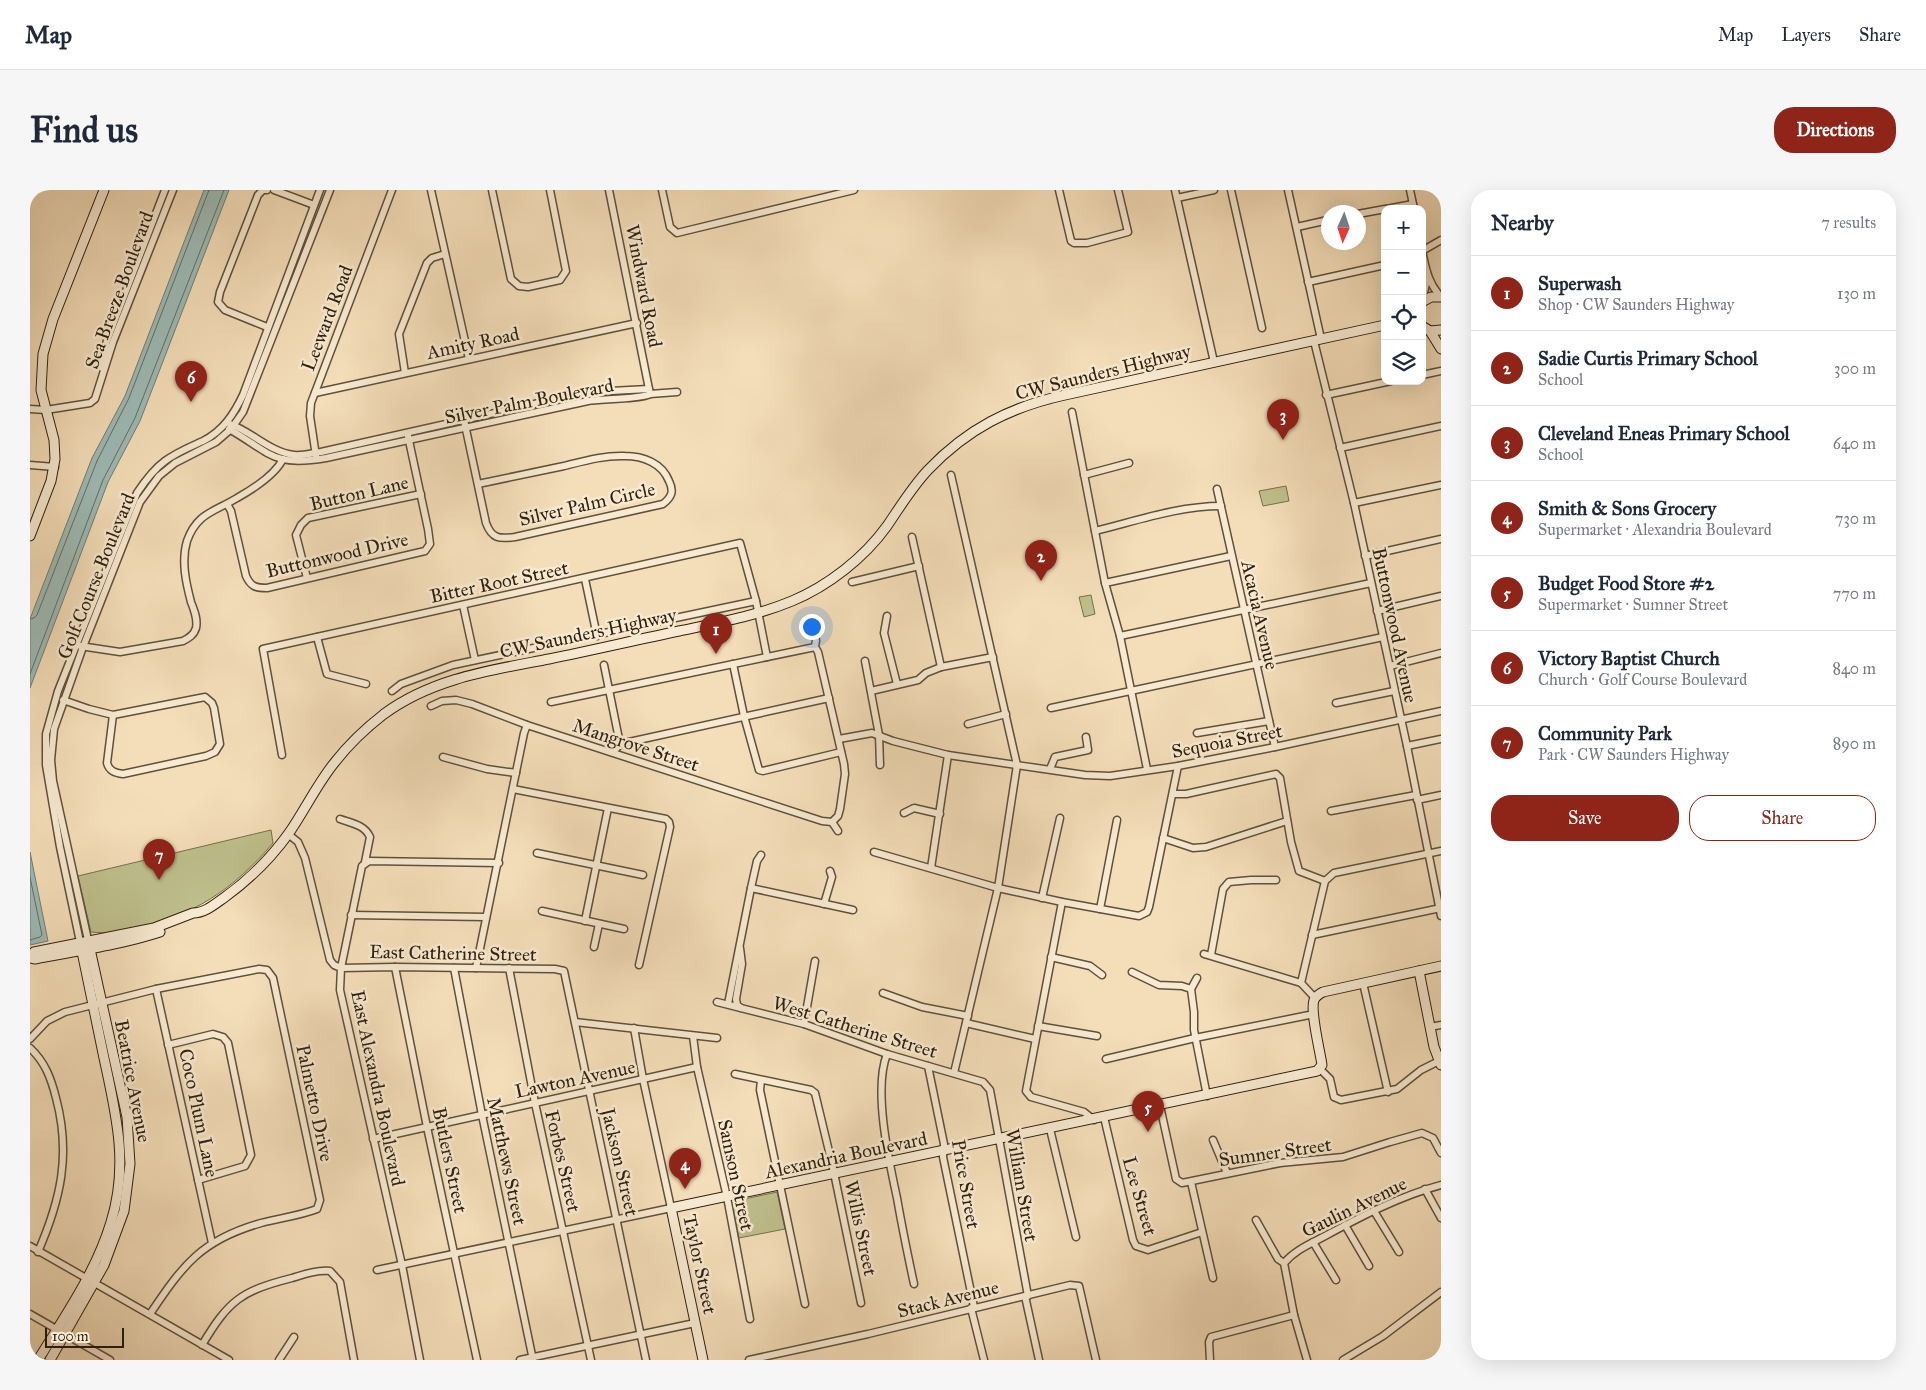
<!DOCTYPE html>
<html lang="en">
<head>
<meta charset="utf-8">
<style>
	body { margin:0; font-family:"IM FELL Great Primer",serif; background:#f6f6f7; color:#1f2937 }
	.controls { position:absolute; right:15px; top:15px; display:grid; overflow:hidden; border-radius:10px; box-shadow:0 5px 20px #0002 }
	.controls button { width:45px; height:45px; display:grid; place-items:center; padding:0; border:0; border-bottom:1px solid #e0e1e3; background:#fff; color:#1f2937; font:25px sans-serif }
	.compass { position:absolute; left:1291px; top:15px; width:45px; height:45px; border-radius:50%; background:#fff; box-shadow:0 5px 20px #0002; rotate:183deg }
	.scale { position:absolute; left:15px; bottom:12px; width:79px; box-sizing:border-box; padding-left:5px; border:2px solid #2f200f; border-top:0; font-size:14px; line-height:18px; white-space:nowrap; color:#2f200f; -webkit-text-stroke:4px #f8ead2; paint-order:stroke }
	.you { position:absolute; left:781px; top:436px; width:18px; height:18px; margin:-12px; border:4px solid #fff; border-radius:50%; background:#1a73e8; box-shadow:0 0 0 8px #1a73e833 }
	.badge { display:grid; place-items:center; width:32px; height:32px; border-radius:50%; background:#8f2418; color:#fff; font-size:16px; font-weight:700 }
	.pin { position:absolute; translate:-50% -41px; filter:drop-shadow(0 1px 2px #0008) }
	.pin::after { content:''; position:absolute; top:26px; width:18px; height:15px; background:inherit; clip-path:polygon(0 0,100% 0,50% 100%) }
	.list { margin:0; padding:0; list-style:none }
	h2 { display:flex; justify-content:space-between; align-items:center; height:65px; margin:0; padding:0 20px; font-size:21px }
	h2 small { font-size:16px; font-weight:400; color:#747a83 }
	.list li { display:grid; grid-template-columns:32px 1fr auto; gap:15px; align-items:center; box-sizing:border-box; height:75px; padding:0 20px; border-top:1px solid #e0e1e3 }
	.list b { display:block; font-size:19px; white-space:nowrap }
	.list p { margin:0; font-size:16px; white-space:nowrap; color:#747a83 }
	.list em { font-size:16px; font-style:normal; color:#747a83 }
	.actions { display:flex; gap:10px; padding:15px 20px }
	.actions a { flex:1; padding:11px 0; border:1px solid #8f2418; border-radius:20px; text-align:center; font-size:18px; color:#8f2418 }
	.actions .main { background:#8f2418; color:#fff }
	.icon { flex:none; width:28px; height:28px; fill:none; stroke:currentColor; stroke-width:2; stroke-linecap:round; stroke-linejoin:round }
	.map { position:relative; flex:none; width:1411px; height:1170px; overflow:hidden; border-radius:20px }
	header { display:flex; align-items:center; gap:30px; box-sizing:border-box; height:70px; padding:0 25px; background:#fff; border-bottom:1px solid #e0e1e3 }
	header strong { font-size:24px }
	nav { display:flex; gap:28px; margin-inline-start:auto; font-size:18px }
	.intro { display:flex; align-items:center; justify-content:space-between; box-sizing:border-box; height:120px; padding:0 30px }
	h1 { margin:0; font-size:35px }
	.button { padding:12px 22px; border-radius:20px; background:#8f2418; color:#fff; font-size:18px; font-weight:700 }
	main { display:flex; gap:30px; padding:0 30px }
	aside { flex:1; background:#fff; border-radius:20px; box-shadow:0 5px 20px #0002 }
	.map>svg:first-child { display:block }
	.green { fill:#bfc08d; stroke:#77704e }
	.water { fill:#9ebbb7; stroke:#727d74 }
	.lines { fill:none; stroke-linecap:round; stroke-linejoin:round }
	.shore { stroke:#666e63; stroke-width:1 }
	.street-casing { stroke:#60503a; stroke-width:9 }
	.secondary-casing { stroke:#2f200f; stroke-width:11 }
	.street { stroke:#f8ead2; stroke-width:6 }
	.secondary { stroke:#f8ead2; stroke-width:9 }
	.labels { text-anchor:middle; dominant-baseline:central; stroke-width:5; stroke-linejoin:round; paint-order:stroke }
	.street-label { font-size:19px; fill:#2f200f; stroke:#f8ead2 }
</style>
</head>
<body>
<header>
<strong>Map</strong>
<nav><a>Map</a><a>Layers</a><a>Share</a></nav>
</header>
<div class="intro"><h1>Find us</h1><a class="button">Directions</a></div>
<main>
<div class="map">
<svg width="1411" height="1170" viewBox="0 0 1411 1170">
	<rect width="100%" height="100%" fill="#f4deba"/>
	<filter id="stains"><feTurbulence type="fractalNoise" baseFrequency=".004" numOctaves="4"/><feColorMatrix values="0 0 0 0 .2 0 0 0 0 .09 0 0 0 0 .02 0 0 0 .5 -.17"/></filter>
	<radialGradient id="worn" r=".72"><stop offset=".6" stop-color="#630" stop-opacity="0"/><stop offset="1" stop-color="#630" stop-opacity=".3"/></radialGradient>
	<g class="green">
		<path d="M1256,296L1259,311L1233,316L1229,301Z"/>
		<path d="M1061,405L1065,424L1054,427L1049,407Z"/>
		<path d="M241,640L243,653C204,699 162,727 103,739C89,741 76,744 61,742L48,686Z"/>
		<path d="M747,1002L755,1039L709,1048L701,1012Z"/>
	</g>
	<g class="water">
		<path d="M174,0H199L110,231L78,292L0,498V429L62,268L95,206Z"/>
		<path d="M0,662L18,751L0,755Z"/>
	</g>
	<g class="lines">
		<g class="shore">
			<path d="M0,429L4,428L7,425L67,271L99,208L179,0"/>
			<path d="M0,484L73,290L105,228L194,0"/>
			<path d="M0,687L12,745L10,747L0,750"/>
		</g>
		<g class="street-casing">
			<g id="street">
				<path d="M244,0L284,15"/>
				<path d="M401,0L439,169"/>
				<path d="M462,0L481,89L489,96L498,97L530,90L536,81L520,0"/>
				<path d="M632,0L640,37L647,43L824,0"/>
				<path d="M1029,0L1041,51L1044,53H1057L1098,42L1088,0"/>
				<path d="M1145,0L1184,172"/>
				<path d="M1201,0L1232,138"/>
				<path d="M1258,0L1291,149"/>
				<path d="M1380,0L1384,19"/>
				<path d="M1147,8L1184,0"/>
				<path d="M1356,19L1383,14"/>
				<path d="M1328,24L1355,19"/>
				<path d="M1267,37L1298,30"/>
				<path d="M1392,61C1396,79 1398,93 1411,107"/>
				<path d="M1392,61L1411,50"/>
				<path d="M1278,92L1355,75"/>
				<path d="M1392,112L1397,89"/>
				<path d="M237,137L195,120L188,112L190,102L228,5L233,0H237"/>
				<path d="M1284,151L1324,313L1377,556L1411,726"/>
				<path d="M72,178L77,150L135,0"/>
				<path d="M375,183L369,144L397,73L402,68L415,64"/>
				<path d="M1392,185L1411,181"/>
				<path d="M285,203L607,133"/>
				<path d="M620,204L647,202"/>
				<path d="M1296,205L1361,191"/>
				<path d="M0,219L16,220L60,213L65,209L83,152L143,0"/>
				<path d="M1042,222L1075,393L1090,446L1117,579"/>
				<path d="M434,230L456,333C462,349 469,349 485,347L633,314C642,307 644,301 639,291C632,273 613,266 595,266C575,265 554,271 534,276C506,282 477,288 448,294"/>
				<path d="M200,234C222,242 240,262 264,265C273,266 282,263 291,262L540,206L580,201L619,199"/>
				<path d="M199,239C241,263 242,277 296,268L558,211C570,209 613,209 620,204L619,199L579,0"/>
				<path d="M1310,258L1411,236"/>
				<path d="M286,266L280,226L281,213L362,0"/>
				<path d="M0,275L25,277"/>
				<path d="M921,285L987,575L968,698L924,883"/>
				<path d="M1054,285L1099,273"/>
				<path d="M1187,299L1245,557"/>
				<path d="M1324,313L1411,295"/>
				<path d="M197,314L201,321L216,386C221,397 226,398 237,398L395,361L400,354L398,339L378,246"/>
				<path d="M1065,341C1106,331 1148,316 1191,316"/>
				<path d="M882,347L911,477L963,467"/>
				<path d="M1335,366L1411,349"/>
				<path d="M277,388L266,345L271,335L278,328L391,304"/>
				<path d="M555,389L567,446"/>
				<path d="M822,392L889,376"/>
				<path d="M1075,393L1201,366"/>
				<path d="M433,415L445,470"/>
				<path d="M1347,421L1411,406"/>
				<path d="M857,426L854,443L867,494"/>
				<path d="M1090,446L1341,393"/>
				<path d="M287,447L297,484L336,494"/>
				<path d="M786,450L785,457L788,462L814,574L815,584L810,619L808,626L802,632"/>
				<path d="M50,456L90,462L153,451C159,448 164,445 166,438C168,429 164,420 161,412C156,393 151,371 157,351C167,323 184,322 207,308C223,299 245,285 253,269"/>
				<path d="M835,471L849,545L850,575"/>
				<path d="M703,474L714,526L729,580L733,581L811,562"/>
				<path d="M574,475L590,554"/>
				<path d="M1360,476L1411,463"/>
				<path d="M362,501L371,494L423,475L726,411"/>
				<path d="M841,501L888,490L896,483L911,477"/>
				<path d="M33,510L59,519L83,525L175,507L182,513L184,518L190,554L185,562L176,566L93,584C85,583 79,581 77,573L83,525"/>
				<path d="M521,512L785,457"/>
				<path d="M1306,513L1364,501"/>
				<path d="M401,516L412,511L426,510L442,514L497,535L792,631L802,632"/>
				<path d="M1021,518L1353,447"/>
				<path d="M938,534L976,524"/>
				<path d="M1167,543L1239,531"/>
				<path d="M809,549L842,543L863,551L918,565L1055,585L1080,586L1148,576L1245,557L1411,521"/>
				<path d="M1377,556L1411,549"/>
				<path d="M581,562L586,559L590,554L799,508"/>
				<path d="M252,565L233,459L710,353L726,411L737,467"/>
				<path d="M413,567L457,579L486,583"/>
				<path d="M1020,579L1025,567L1058,560L1056,547"/>
				<path d="M483,599L636,629L639,632L640,637L609,775"/>
				<path d="M1143,604H1156L1246,584L1250,588L1261,652L1269,681L1295,691"/>
				<path d="M1387,610L1411,605"/>
				<path d="M1301,621L1386,605"/>
				<path d="M874,623L884,618L910,624"/>
				<path d="M310,629C321,633 335,635 340,647L335,672"/>
				<path d="M802,632L808,641"/>
				<path d="M258,644L268,652L275,668L300,770L304,775L311,778L310,800L372,1075L390,1170"/>
				<path d="M1133,648L1163,658L1176,657L1257,631"/>
				<path d="M844,662L968,698L1032,712L1109,726L1117,722L1119,717L1148,576"/>
				<path d="M507,663L613,685"/>
				<path d="M469,673L339,671L332,676L311,778L365,777L525,779L534,781L616,1170"/>
				<path d="M901,678L918,565"/>
				<path d="M721,698L823,720"/>
				<path d="M1012,708L1030,628"/>
				<path d="M1032,712L996,901L1001,907L1054,922L1064,930"/>
				<path d="M794,714L802,687L800,681"/>
				<path d="M1070,719L1087,630"/>
				<path d="M512,721L594,739"/>
				<path d="M321,725L456,727"/>
				<path d="M555,731L578,618"/>
				<path d="M1282,745L1411,718"/>
				<path d="M58,750L23,591L21,570L24,539L53,457L110,312L129,286L145,273L186,252L201,239L213,222L300,0"/>
				<path d="M50,752L30,657L16,575V544L28,501L107,303C115,291 124,279 135,271C147,262 160,257 173,251C193,241 204,224 213,205L290,0"/>
				<path d="M564,757L569,734"/>
				<path d="M710,758L712,774L706,809L707,815L711,818"/>
				<path d="M1174,764L1271,793L1285,808"/>
				<path d="M1181,765L1193,699L1199,692L1221,690H1246"/>
				<path d="M1021,767L1060,776L1072,785"/>
				<path d="M365,777L397,937L447,1170"/>
				<path d="M424,778L452,925L503,1170"/>
				<path d="M446,778L494,543L497,535"/>
				<path d="M479,778L505,913L561,1170"/>
				<path d="M1102,782L1129,795L1152,796L1161,799L1164,822V840L1177,906"/>
				<path d="M1271,793L1295,691L1304,683L1411,661"/>
				<path d="M1333,793L1358,902"/>
				<path d="M126,799L182,1053"/>
				<path d="M1161,799L1167,788"/>
				<path d="M853,803L892,817L938,826"/>
				<path d="M687,812L774,834L857,864L953,892L960,900L998,1106"/>
				<path d="M698,814L721,698L727,671L731,665"/>
				<path d="M545,832L687,848"/>
				<path d="M936,833L1005,849"/>
				<path d="M774,834L785,771"/>
				<path d="M1008,836L1067,846"/>
				<path d="M1400,837L1411,835"/>
				<path d="M663,846L667,877L697,1007L720,1129"/>
				<path d="M0,849L17,831L35,822L126,799L229,779L237,780L243,788L290,1010L287,1019C269,1026 249,1028 231,1033C171,1050 153,1075 120,1124"/>
				<path d="M138,855L183,844L193,847L198,853L221,965L215,976L168,990"/>
				<path d="M0,858C15,872 21,888 26,908C41,964 31,1009 8,1062"/>
				<path d="M857,864C843,900 859,971 867,1008C872,1037 878,1066 884,1094"/>
				<path d="M1076,869L1165,848L1284,824"/>
				<path d="M898,876L914,954L913,967L944,1117"/>
				<path d="M1290,879L1300,889L1304,907L1311,910L1367,899L1391,880L1409,871"/>
				<path d="M705,884L781,900L785,903L803,978L831,1113"/>
				<path d="M731,890L730,900L775,1114"/>
				<path d="M1130,916L1146,989L1152,993L1250,973L1313,967L1360,952L1392,943L1403,948L1411,963"/>
				<path d="M1074,927L1103,1050L1106,1056L1118,1060L1172,1042"/>
				<path d="M1020,939L1046,1047"/>
				<path d="M343,949L667,877"/>
				<path d="M1183,950L1197,983"/>
				<path d="M1161,992L1183,1088"/>
				<path d="M1395,999L1411,1028"/>
				<path d="M1344,1021L1369,1062"/>
				<path d="M1226,1030L1248,1069L1254,1073"/>
				<path d="M1315,1035L1339,1076"/>
				<path d="M1283,1052L1306,1090"/>
				<path d="M0,1056L199,1170"/>
				<path d="M1254,1073C1265,1060 1280,1054 1295,1046C1332,1026 1370,1006 1411,995"/>
				<path d="M1254,1073L1264,1125L1277,1170"/>
				<path d="M347,1080L641,1018L613,889L604,838"/>
				<path d="M995,1106L1009,1170"/>
				<path d="M941,1118L954,1170"/>
				<path d="M0,1124L80,1170"/>
				<path d="M172,1155C199,1110 211,1101 262,1088C275,1084 287,1080 300,1081L310,1092L324,1170"/>
				<path d="M249,1170L264,1147"/>
				<path d="M490,1170L665,1133"/>
				<path d="M719,1170L838,1144L1040,1095L1049,1096L1066,1170"/>
				<path d="M1180,1170L1179,1152L1181,1147L1264,1125"/>
				<path d="M1313,1170L1353,1146L1411,1102"/>
			</g>
		</g>
		<g class="secondary-casing">
			<g id="secondary">
				<path d="M1392,112L1401,107H1411"/>
				<path d="M1392,136L1400,141L1411,140"/>
				<path d="M1400,141L1411,159"/>
				<path d="M0,346L21,291L25,269L24,250L11,200L13,164L23,129L74,0"/>
				<path d="M0,765L4,762L124,738L163,723C175,723 185,714 195,707C220,689 241,668 259,643C275,620 287,594 305,572C319,554 336,538 354,524C403,488 462,480 519,469C563,460 606,450 649,441C687,433 726,426 762,411C798,396 834,368 857,336C870,317 882,297 898,280C937,239 980,217 1035,205L1355,135"/>
				<path d="M0,768L5,769C46,761 90,755 130,742"/>
				<path d="M1389,781L1404,857L1411,875"/>
				<path d="M8,1170C35,1126 66,1082 81,1032C99,975 86,924 74,868C66,829 58,791 50,752"/>
				<path d="M20,1170L74,1075L94,1021L100,974L97,927L58,750"/>
				<path d="M673,1170L641,1018L1287,881L1292,875C1290,861 1280,821 1284,810C1286,806 1289,804 1293,802L1411,776"/>
			</g>
		</g>
		<use href="#street" class="street"/>
		<use href="#secondary" class="secondary"/>
	</g>
	<g class="labels">
		<g class="street-label">
			<text transform="translate(614 96) rotate(79)">Windward Road</text>
			<text transform="translate(89 100) rotate(-70)">Sea Breeze Boulevard</text>
			<text transform="translate(297 128) rotate(-69)">Leeward Road</text>
			<text transform="translate(443 153) rotate(-12)">Amity Road</text>
			<text transform="translate(1073 182) rotate(-14)">CW Saunders Highway</text>
			<text transform="translate(499 211) rotate(-11)">Silver Palm Boulevard</text>
			<text transform="translate(329 303) rotate(-13)">Button Lane</text>
			<text transform="translate(557 314) rotate(-13)">Silver Palm Circle</text>
			<text transform="translate(307 365) rotate(-13)">Buttonwood Drive</text>
			<text transform="translate(66 386) rotate(-68)">Golf Course Boulevard</text>
			<text transform="translate(469 392) rotate(-12)">Bitter Root Street</text>
			<text transform="translate(1230 425) rotate(77)">Acacia Avenue</text>
			<text transform="translate(1365 435) rotate(78)">Buttonwood Avenue</text>
			<text transform="translate(558 443) rotate(-12)">CW Saunders Highway</text>
			<text transform="translate(1197 551) rotate(-11)">Sequoia Street</text>
			<text transform="translate(606 555) rotate(18)">Mangrove Street</text>
			<text transform="translate(423 763) rotate(1)">East Catherine Street</text>
			<text transform="translate(825 837) rotate(17)">West Catherine Street</text>
			<text transform="translate(545 889) rotate(-12)">Lawton Avenue</text>
			<text transform="translate(103 891) rotate(79)">Beatrice Avenue</text>
			<text transform="translate(348 898) rotate(78)">East Alexandra Boulevard</text>
			<text transform="translate(285 913) rotate(78)">Palmetto Drive</text>
			<text transform="translate(169 923) rotate(78)">Coco Plum Lane</text>
			<text transform="translate(1245 962) rotate(-8)">Sumner Street</text>
			<text transform="translate(816 965) rotate(-12)">Alexandria Boulevard</text>
			<text transform="translate(420 970) rotate(78)">Butlers Street</text>
			<text transform="translate(477 971) rotate(78)">Matthews Street</text>
			<text transform="translate(533 971) rotate(77)">Forbes Street</text>
			<text transform="translate(590 972) rotate(77)">Jackson Street</text>
			<text transform="translate(706 985) rotate(78)">Samson Street</text>
			<text transform="translate(936 994) rotate(80)">Price Street</text>
			<text transform="translate(992 995) rotate(80)">William Street</text>
			<text transform="translate(1110 1006) rotate(74)">Lee Street</text>
			<text transform="translate(1324 1017) rotate(-26)">Gaulin Avenue</text>
			<text transform="translate(831 1038) rotate(78)">Willis Street</text>
			<text transform="translate(670 1074) rotate(78)">Taylor Street</text>
			<text transform="translate(918 1109) rotate(-14)">Stack Avenue</text>
		</g>
	</g>
	<rect width="100%" height="100%" filter="url(#stains)"/>
	<rect width="100%" height="100%" fill="url(#worn)"/>
</svg>
<div class="controls">
<button>+</button>
<button>−</button>
<button><svg class="icon" aria-label="locate" viewBox="0 0 24 24"><circle cx="12" cy="12" r="6"/><path d="M12 2v4M12 18v4M2 12h4M18 12h4"/></svg></button>
<button><svg class="icon" aria-label="layers" viewBox="0 0 24 24"><path d="M12 4l9 5-9 5-9-5zM3 14l9 5 9-5"/></svg></button>
</div>
<svg class="compass" viewBox="-18 -18 36 36"><path d="M0-13l5 13h-10z" fill="#e53935"/><path d="M0 13l5-13h-10z" fill="#747a83"/></svg>
<div class="scale">100 m</div>
<div class="you"></div>
<div class="pin badge" style="left:686px;top:464px">1</div>
<div class="pin badge" style="left:1011px;top:391px">2</div>
<div class="pin badge" style="left:1253px;top:250px">3</div>
<div class="pin badge" style="left:655px;top:999px">4</div>
<div class="pin badge" style="left:1118px;top:942px">5</div>
<div class="pin badge" style="left:161px;top:212px">6</div>
<div class="pin badge" style="left:129px;top:690px">7</div>
</div>
<aside>
<h2>Nearby<small>7 results</small></h2>
<ul class="list">
<li><span class="badge">1</span><div><b>Superwash</b><p>Shop · CW Saunders Highway</p></div><em>130 m</em></li>
<li><span class="badge">2</span><div><b>Sadie Curtis Primary School</b><p>School</p></div><em>300 m</em></li>
<li><span class="badge">3</span><div><b>Cleveland Eneas Primary School</b><p>School</p></div><em>640 m</em></li>
<li><span class="badge">4</span><div><b>Smith &amp; Sons Grocery</b><p>Supermarket · Alexandria Boulevard</p></div><em>730 m</em></li>
<li><span class="badge">5</span><div><b>Budget Food Store #2</b><p>Supermarket · Sumner Street</p></div><em>770 m</em></li>
<li><span class="badge">6</span><div><b>Victory Baptist Church</b><p>Church · Golf Course Boulevard</p></div><em>840 m</em></li>
<li><span class="badge">7</span><div><b>Community Park</b><p>Park · CW Saunders Highway</p></div><em>890 m</em></li>
</ul>
<div class="actions"><a class="main">Save</a><a>Share</a></div>
</aside>
</main>
</body>
</html>
